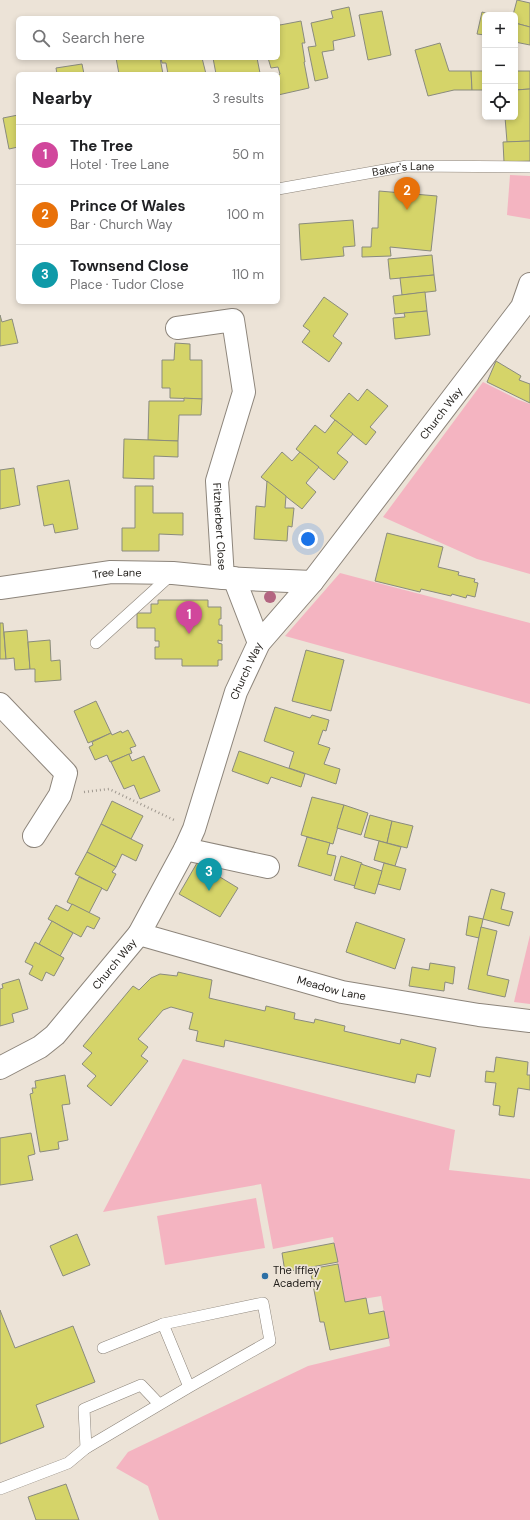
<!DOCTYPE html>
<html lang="en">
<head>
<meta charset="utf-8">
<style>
	body { margin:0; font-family:"DM Sans",sans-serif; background:#f2f2f2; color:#202124 }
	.controls { position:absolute; right:12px; top:12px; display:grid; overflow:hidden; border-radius:6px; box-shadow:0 2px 6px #0003 }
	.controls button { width:36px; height:36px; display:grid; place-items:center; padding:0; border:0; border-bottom:1px solid #e0e0e0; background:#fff; color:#202124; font:20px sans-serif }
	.you { position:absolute; left:308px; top:539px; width:14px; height:14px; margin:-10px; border:3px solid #fff; border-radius:50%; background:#1a73e8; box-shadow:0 0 0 6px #1a73e833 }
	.badge { display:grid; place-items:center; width:26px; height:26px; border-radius:50%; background:#d93025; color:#fff; font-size:13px; font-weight:700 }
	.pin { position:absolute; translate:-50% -33px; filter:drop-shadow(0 1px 2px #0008) }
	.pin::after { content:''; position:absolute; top:21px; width:14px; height:12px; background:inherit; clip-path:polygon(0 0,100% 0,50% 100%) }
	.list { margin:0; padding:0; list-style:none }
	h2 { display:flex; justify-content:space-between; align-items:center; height:52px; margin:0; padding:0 16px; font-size:17px }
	h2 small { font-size:13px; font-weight:400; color:#757577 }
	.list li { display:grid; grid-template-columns:26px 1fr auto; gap:12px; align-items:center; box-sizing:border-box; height:60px; padding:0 16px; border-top:1px solid #e0e0e0 }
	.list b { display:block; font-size:15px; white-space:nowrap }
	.list p { margin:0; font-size:13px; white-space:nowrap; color:#757577 }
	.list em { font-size:13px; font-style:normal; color:#757577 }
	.icon { flex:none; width:22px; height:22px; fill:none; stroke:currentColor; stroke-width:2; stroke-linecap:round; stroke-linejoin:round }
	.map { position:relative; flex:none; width:530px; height:1520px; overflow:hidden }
	.search { position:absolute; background:#fff; box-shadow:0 2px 6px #0003; left:16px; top:16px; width:264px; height:44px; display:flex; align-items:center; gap:10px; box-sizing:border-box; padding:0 14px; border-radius:6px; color:#757577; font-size:15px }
	.panel { position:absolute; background:#fff; box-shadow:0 2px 6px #0003; left:16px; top:72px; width:264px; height:232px; border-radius:6px }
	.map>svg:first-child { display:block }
	.green { fill:#f4b4c1 }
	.building { fill:#d5d469; stroke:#8a8b7e }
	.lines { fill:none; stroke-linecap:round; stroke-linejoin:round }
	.lane-casing { stroke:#8d857b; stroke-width:12 }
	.street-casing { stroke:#8d857b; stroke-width:24 }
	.path { stroke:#a09990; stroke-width:2.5; stroke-dasharray:1 3; stroke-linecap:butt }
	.lane { stroke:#fff; stroke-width:11 }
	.street { stroke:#fff; stroke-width:22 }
	.tree { fill:#b36681 }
	.poi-dot { fill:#2c6fa5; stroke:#ece3d7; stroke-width:1.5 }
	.labels { text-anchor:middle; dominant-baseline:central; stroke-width:3.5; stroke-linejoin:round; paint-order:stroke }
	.street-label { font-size:11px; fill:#201d19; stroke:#ece3d7 }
	.poi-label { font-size:11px; fill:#201d19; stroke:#ece3d7; text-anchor:start }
</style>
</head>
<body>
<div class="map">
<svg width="530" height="1520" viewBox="0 0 530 1520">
	<rect width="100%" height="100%" fill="#ece3d7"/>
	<g class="green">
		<path d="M510,175L530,176V219L507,215Z"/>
		<path d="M483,382L519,400L530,404V574L477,559L383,517Z"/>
		<path d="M340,573L530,623V704L285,636Z"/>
		<path d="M530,935V1004L514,1002Z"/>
		<path d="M183,1059L455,1130L449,1170L530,1179V1520H159L148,1486L116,1468L128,1452L308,1366L390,1346L381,1296L345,1302L333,1237L273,1249L261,1184L103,1212Z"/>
		<path d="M256,1198L265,1248L165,1265L157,1216Z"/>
	</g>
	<g class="building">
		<path d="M517,0L530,3V27L515,23V15H513Z"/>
		<path d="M349,7L355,36L333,41L334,50L322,52L328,78L315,81L308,47L316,46L311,23L333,18L331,11Z"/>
		<path d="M382,11L391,55L368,60L359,15Z"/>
		<path d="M482,12L493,15H485V35L477,34Z"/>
		<path d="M301,21L305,43H302L305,62H304L309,88L278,95V75L280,74L278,67L271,68L268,58H278V23H279L280,25Z"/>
		<path d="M515,23L530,27V45L515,42Z"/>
		<path d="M440,43L449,71H471L472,90H454L428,96L415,50Z"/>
		<path d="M116,58H160L163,74H119Z"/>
		<path d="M161,58H202L206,74H168L166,63H162Z"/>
		<path d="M213,58H257L260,73L216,74Z"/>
		<path d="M82,64L84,74H57L56,68Z"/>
		<path d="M471,71H485V90H472Z"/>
		<path d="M515,71H530V89L515,90Z"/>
		<path d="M530,89V141L507,142L505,117H515V90Z"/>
		<path d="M18,115V147L9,149L3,118Z"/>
		<path d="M530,141V161L504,162L503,142Z"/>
		<path d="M379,191L437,196L431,251L390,247L391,256L362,257V247H371L372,228H378Z"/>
		<path d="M353,220L355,246L343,247L344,256L301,260L299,224Z"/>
		<path d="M432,255L434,275L390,279L388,259Z"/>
		<path d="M434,275L436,291L402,295L400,278Z"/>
		<path d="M425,292L427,311L395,314L393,296Z"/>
		<path d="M324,297L348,314L333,336L342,343L329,362L302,342L310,331L303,326Z"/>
		<path d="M427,311L430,335L395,339L393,318L405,317L404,313Z"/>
		<path d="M0,315L2,322L12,319L18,343L0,346Z"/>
		<path d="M175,343L190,344V360H202V399L170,398V388H162V360H174Z"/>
		<path d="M496,361L521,376L519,380L530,384V403L487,382Z"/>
		<path d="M367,389L388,406L370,427L376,432L366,445L330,416L349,393L358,401Z"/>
		<path d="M184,398L202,399L201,415H179L178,441L148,440L149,401H184Z"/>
		<path d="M335,420L353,434L337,453L348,462L334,480L296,449L315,425L325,433Z"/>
		<path d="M124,439L178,441V457L154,456V479L123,478Z"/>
		<path d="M282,452L292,461L300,452L319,467L306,483L316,492L302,509L261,477Z"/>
		<path d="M14,468L20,505L0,509V470Z"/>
		<path d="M69,480L78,529L55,533L53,524L44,526L37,486Z"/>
		<path d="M267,481L286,496L285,508H294L292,527L288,526L287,541L254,539L256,506L265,507Z"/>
		<path d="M135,486H153V513H183V535L159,534V551H122V528H135Z"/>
		<path d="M387,533L443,547L438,567L459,572L458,575L475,579L474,582L478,583L475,597L467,595L466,598L452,594L451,596L421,589L420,592L375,581Z"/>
		<path d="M158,600H208V607H221V619H219V625H222V641L218,640V643L222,644V660H218V666H182V659H155V647H159V641H155V628H137V613H151V604H158Z"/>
		<path d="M0,623H3L6,659H0Z"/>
		<path d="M27,630L30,669L15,670L14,658L6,659L4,632Z"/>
		<path d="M50,640L51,661L60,660L61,680L35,682V669H30L28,642Z"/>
		<path d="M306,650L344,660L331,711L292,701Z"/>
		<path d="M96,701L111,733L88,743L74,711Z"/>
		<path d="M275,707L310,718L312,715L329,720L326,731L323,730L318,744L330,748L324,764L340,769L336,784L289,768L294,752L264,741Z"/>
		<path d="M128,730L136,746L130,748L132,753L110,762L107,755L95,760L89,747L93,745L92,742L111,733L112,735L121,731L122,733Z"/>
		<path d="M239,751L305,774L301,787L271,777L268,784L232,771Z"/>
		<path d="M129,754L132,761L144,756L160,791L140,799L134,785L124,789L111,762Z"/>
		<path d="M312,797L344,805L333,844L301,835Z"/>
		<path d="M112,801L143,816L131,839L101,824Z"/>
		<path d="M344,805L368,813L361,835L337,828Z"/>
		<path d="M370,815L392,821L387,843L364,837Z"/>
		<path d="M392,821L413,826L407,848L387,843Z"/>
		<path d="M101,824L143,845L136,861L122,854L116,867L87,852Z"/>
		<path d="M307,837L330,843L327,854L336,856L331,876L298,866Z"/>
		<path d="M379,841L401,847L395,866L374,860Z"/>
		<path d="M87,852L116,867L112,872L116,874L107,891L75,874Z"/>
		<path d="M341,856L362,863L355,886L334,880Z"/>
		<path d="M197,863L238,888L220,917L179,894Z"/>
		<path d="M384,863L406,869L400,890L378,884Z"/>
		<path d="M361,864L382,871L375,894L354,888Z"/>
		<path d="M79,877L102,888L89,913L67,902Z"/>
		<path d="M491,889L505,893L501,909L513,912L509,926L483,919Z"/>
		<path d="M72,904L100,918L94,929L87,926L81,937L48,919L56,905L68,911Z"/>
		<path d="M469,916L483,919L479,938L466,935Z"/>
		<path d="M52,921L73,933L60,956L39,944Z"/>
		<path d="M356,922L405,939L395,969L346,952Z"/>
		<path d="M481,927L497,931L487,975L509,980L505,997L468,989Z"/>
		<path d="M35,942L64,958L54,976L46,972L42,981L29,974L33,966L25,962Z"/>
		<path d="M430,963L455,967L453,984L445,982L444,991L409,986L412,967L429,970Z"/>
		<path d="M178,972L212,980L209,998L265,1011L266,1006L295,1013L294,1019L314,1023L315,1019L345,1026L344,1031L400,1044L401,1039L436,1048L430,1077L417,1074L415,1083L225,1040L224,1047L196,1041L198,1031L189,1029L193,1013L171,1007L163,1010L138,1039L148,1047L141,1056L148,1061L111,1106L87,1086L96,1076L82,1064L92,1053L83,1046L133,986L139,990L151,978L160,974L177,976Z"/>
		<path d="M19,979L28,1009L12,1014L14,1022L0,1026V989L3,988L2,984Z"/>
		<path d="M496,1057L528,1062L527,1075H530V1090L518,1088L514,1117L499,1115L500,1106L493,1105L496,1083L485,1082L486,1071L494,1072Z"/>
		<path d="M65,1075L70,1104L62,1105L68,1140L58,1142L59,1149L40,1152L30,1094L33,1093L32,1088H36L35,1081Z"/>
		<path d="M31,1133L35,1154L28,1156L33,1180L0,1185V1138Z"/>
		<path d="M77,1234L90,1265L63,1276L50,1246Z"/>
		<path d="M334,1243L338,1262L285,1272L282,1253Z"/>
		<path d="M338,1264L345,1302L366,1298L369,1314L384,1311L389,1338L330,1350L324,1322H320L310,1269Z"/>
		<path d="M0,1310L15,1348L73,1326L95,1382L36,1405L44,1427L0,1444Z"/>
		<path d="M66,1484L79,1520H36L28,1497Z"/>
	</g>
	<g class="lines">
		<g class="lane-casing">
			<g id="lane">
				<path id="s1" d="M278,189L407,166L530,167"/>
				<path d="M96,643L171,575"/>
				<path d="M103,1348L163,1324"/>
				<path d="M86,1448L84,1409L141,1385L159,1404"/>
				<path d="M0,1489L68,1463L86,1448L189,1387L270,1341L263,1303L163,1324L189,1387"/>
			</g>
		</g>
		<g class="street-casing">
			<g id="street">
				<path id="s2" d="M177,328L233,320L244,392L217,481L223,578"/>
				<path d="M234,578L259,643"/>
				<path id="s3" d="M0,588L111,572L173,573L223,578L312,582"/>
				<path d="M0,704L66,773L60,795L34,836"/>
				<path d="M185,849L268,867"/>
				<path id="s4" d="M139,934L342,992L479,1015L530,1021"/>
				<path id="s5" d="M0,1068L40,1047L55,1035L139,934L185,849L194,829L236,692L259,643L312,582L522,307L530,284"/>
			</g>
		</g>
		<path class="path" d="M84,792L109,789L174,820"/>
		<use href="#lane" class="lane"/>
		<use href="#street" class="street"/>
	</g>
	<circle class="tree" cx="270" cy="597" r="6"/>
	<circle class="poi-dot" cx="265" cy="1276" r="4"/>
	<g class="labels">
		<g class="street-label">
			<text stroke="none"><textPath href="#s1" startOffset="127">Baker's Lane</textPath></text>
			<text stroke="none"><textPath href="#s5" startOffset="805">Church Way</textPath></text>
			<text stroke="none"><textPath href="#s2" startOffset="268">Fitzherbert Close</textPath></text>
			<text stroke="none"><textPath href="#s3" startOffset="118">Tree Lane</textPath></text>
			<text stroke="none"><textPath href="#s5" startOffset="481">Church Way</textPath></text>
			<text stroke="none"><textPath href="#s5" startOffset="157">Church Way</textPath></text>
			<text stroke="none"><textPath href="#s4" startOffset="200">Meadow Lane</textPath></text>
		</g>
		<g class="poi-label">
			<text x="273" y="1270">The Iffley<tspan x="273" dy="13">Academy</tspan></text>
		</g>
	</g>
</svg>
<div class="controls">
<button>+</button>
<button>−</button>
<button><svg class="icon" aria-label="locate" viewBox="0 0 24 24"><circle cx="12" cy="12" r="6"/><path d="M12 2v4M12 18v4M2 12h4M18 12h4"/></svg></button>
</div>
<div class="you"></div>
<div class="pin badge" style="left:189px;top:634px;background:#d1479c">1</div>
<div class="pin badge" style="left:407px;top:210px;background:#e8710a">2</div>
<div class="pin badge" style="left:209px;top:891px;background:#0f9aa8">3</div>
<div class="search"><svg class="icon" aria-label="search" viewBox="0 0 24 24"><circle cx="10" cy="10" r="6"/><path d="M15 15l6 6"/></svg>Search here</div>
<section class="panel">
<h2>Nearby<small>3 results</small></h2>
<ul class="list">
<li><span class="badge" style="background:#d1479c">1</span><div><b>The Tree</b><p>Hotel · Tree Lane</p></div><em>50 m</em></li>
<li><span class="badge" style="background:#e8710a">2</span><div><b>Prince Of Wales</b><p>Bar · Church Way</p></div><em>100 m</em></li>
<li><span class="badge" style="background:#0f9aa8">3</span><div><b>Townsend Close</b><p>Place · Tudor Close</p></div><em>110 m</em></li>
</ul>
</section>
</div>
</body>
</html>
